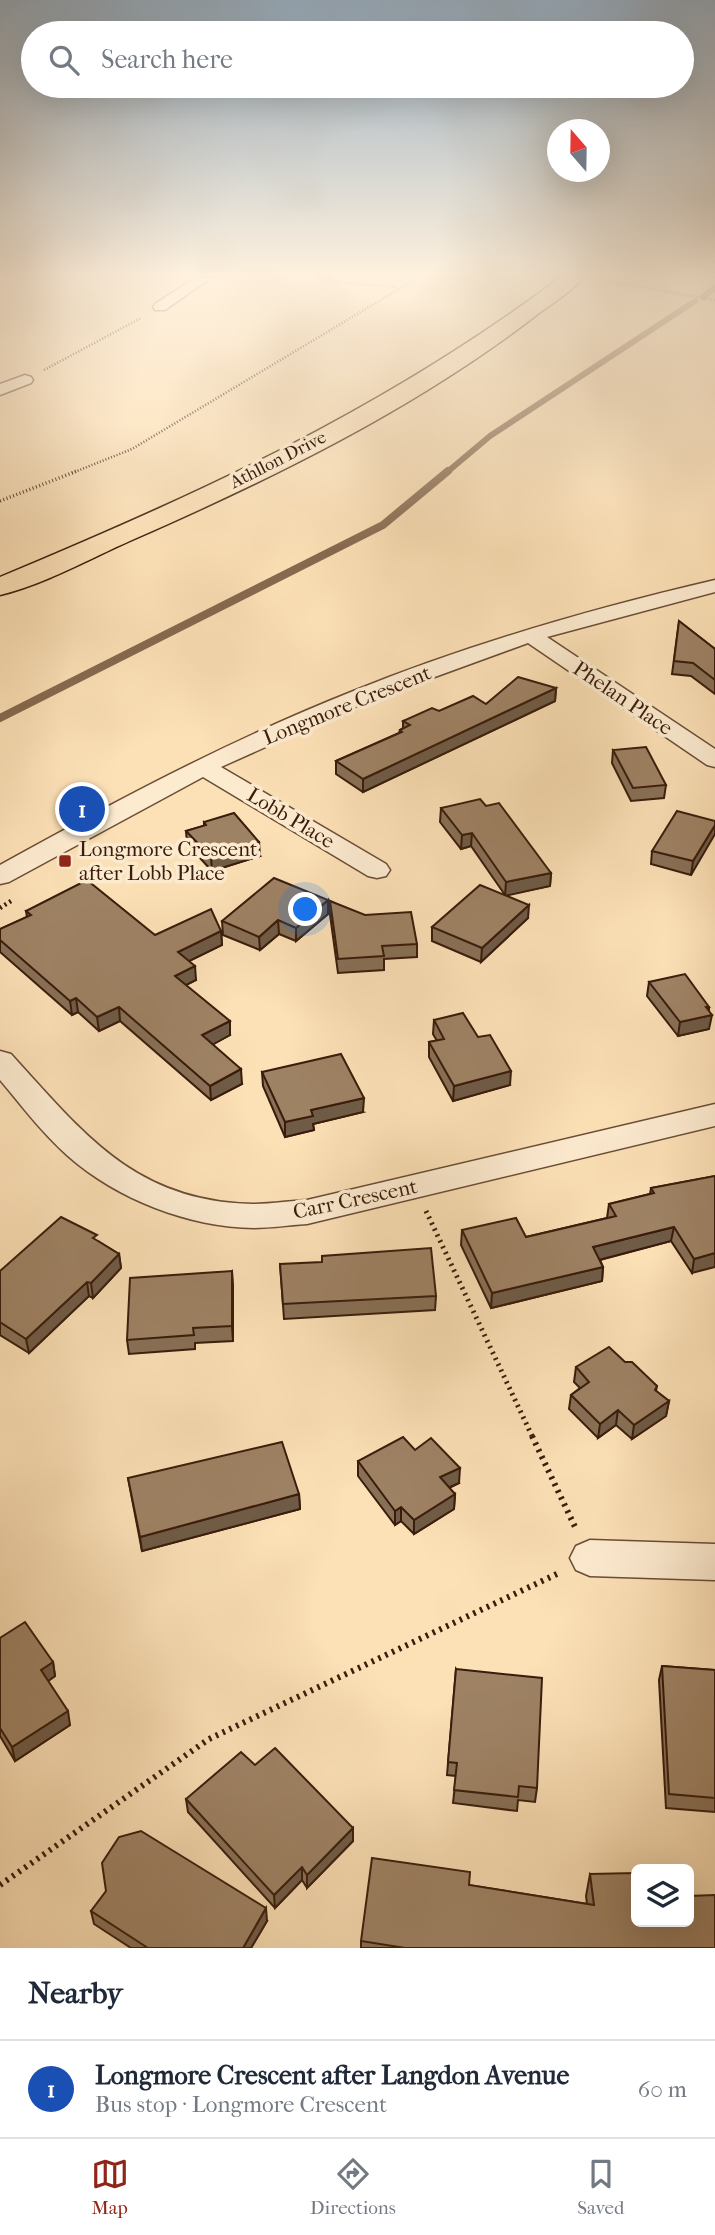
<!DOCTYPE html>
<html lang="en">
<head>
<meta charset="utf-8">
<style>
	body { margin:0; font-family:"IM FELL French Canon",serif; background:#f6f6f7; color:#1f2937 }
	.controls { position:absolute; right:21px; bottom:21px; display:grid; overflow:hidden; border-radius:10px; box-shadow:0 7px 28px #0002 }
	.controls button { width:63px; height:63px; display:grid; place-items:center; padding:0; border:0; border-bottom:2px solid #e0e1e3; background:#fff; color:#1f2937; font:35px sans-serif }
	.compass { position:absolute; left:547px; top:119px; width:63px; height:63px; border-radius:50%; background:#fff; box-shadow:0 7px 28px #0002; rotate:340deg }
	.you { position:absolute; left:306px; top:910px; width:24px; height:24px; margin:-18px; border:5px solid #fff; border-radius:50%; background:#1a73e8; box-shadow:0 0 0 10px #1a73e833 }
	.badge { display:grid; place-items:center; width:46px; height:46px; border-radius:50%; background:#8f2418; color:#fff; font-size:23px; font-weight:700 }
	.pin { position:absolute; translate:-50% -50%; border:4px solid #fff; box-shadow:0 2px 7px #0006 }
	.list { margin:0; padding:0; list-style:none }
	h2 { display:flex; justify-content:space-between; align-items:center; height:91px; margin:0; padding:0 28px; font-size:30px }
	h2 small { font-size:23px; font-weight:400; color:#747a83 }
	.list li { display:grid; grid-template-columns:46px 1fr auto; gap:21px; align-items:center; box-sizing:border-box; height:98px; padding:0 28px; border-top:2px solid #e0e1e3 }
	.list b { display:block; font-size:26px; white-space:nowrap }
	.list p { margin:0; font-size:23px; white-space:nowrap; color:#747a83 }
	.list em { font-size:23px; font-style:normal; color:#747a83 }
	.icon { flex:none; width:38px; height:38px; fill:none; stroke:currentColor; stroke-width:2; stroke-linecap:round; stroke-linejoin:round }
	.map { position:relative; flex:none; width:715px; height:1948px; overflow:hidden }
	.search { position:absolute; background:#fff; box-shadow:0 7px 28px #0002; left:21px; right:21px; top:21px; height:77px; display:flex; align-items:center; gap:18px; box-sizing:border-box; padding:0 24px; border-radius:38px; color:#747a83; font-size:26px }
	.sheet { height:189px; background:#fff }
	nav { display:flex; justify-content:space-around; align-items:center; box-sizing:border-box; height:98px; border-top:2px solid #e0e1e3; background:#fff; font-size:19px; color:#747a83 }
	nav a { display:grid; justify-items:center; gap:4px }
	nav .on { color:#8f2418 }
	.map>svg:first-child { display:block }
	.lines { fill:none; stroke-linecap:round; stroke-linejoin:round }
	.stream-far1 { stroke:#86694f; stroke-width:6 }
	.stream { stroke:#86694f; stroke-width:8 }
	.minor-casing { stroke:#6a4d36; stroke-width:3 }
	.primary-casing { stroke:#391c0b; stroke-width:3 }
	.path-far4 { stroke:#391c0b; stroke-width:2.5; stroke-dasharray:1 2; stroke-linecap:butt }
	.path-far3 { stroke:#391c0b; stroke-width:3.5; stroke-dasharray:1 2.5; stroke-linecap:butt }
	.path-far2 { stroke:#391c0b; stroke-width:4.5; stroke-dasharray:2 3.5; stroke-linecap:butt }
	.path-far1 { stroke:#391c0b; stroke-width:5; stroke-dasharray:2 4.5; stroke-linecap:butt }
	.path { stroke:#391c0b; stroke-width:6; stroke-dasharray:2.5 5; stroke-linecap:butt }
	.minor { fill:#fdebd0; fill-rule:evenodd }
	.primary { fill:#fce0b6; fill-rule:evenodd }
	.wall { fill:#887056; stroke:#391c0b; stroke-width:2 }
	.shaded-wall { fill:#6f5b46; stroke:#391c0b; stroke-width:2 }
	.building { fill:#9e8264; stroke:#391c0b; stroke-width:2 }
	.poi-dot { fill:#8f2418; stroke:#fdebd0; stroke-width:2.5 }
	.labels { text-anchor:middle; dominant-baseline:central; stroke-width:7; stroke-linejoin:round; paint-order:stroke }
	.far-street-label { font-size:18px; fill:#391c0b; stroke:#fdebd0 }
	.street-label { font-size:21px; fill:#391c0b; stroke:#fdebd0 }
	.poi-label { font-size:21px; fill:#391c0b; stroke:#fdebd0; text-anchor:start }
</style>
</head>
<body>
<div class="map">
<svg width="715" height="1948" viewBox="0 0 715 1948">
	<rect width="100%" height="100%" fill="#fce0b6"/>
	<filter id="stains"><feTurbulence type="fractalNoise" baseFrequency=".00286" numOctaves="4"/><feColorMatrix values="0 0 0 0 .2 0 0 0 0 .09 0 0 0 0 .02 0 0 0 .5 -.17"/></filter>
	<radialGradient id="worn" r=".72"><stop offset=".6" stop-color="#630" stop-opacity="0"/><stop offset="1" stop-color="#630" stop-opacity=".3"/></radialGradient>
	<g class="lines">
		<g class="stream-far1">
			<path d="M703,297L715,288"/>
			<path d="M446,473L490,436L695,301"/>
		</g>
		<path class="stream" d="M0,718L383,525L448,471"/>
		<g class="minor-casing">
			<g id="minor">
				<path d="M196,277H212L165,310H155L153,307L155,304Z"/>
				<path d="M25,375L31,377L33,380L31,383L0,395V384Z"/>
				<path d="M715,580V592L547,637L715,749V767L707,765L528,643L366,702L221,767L386,864L390,870L386,876L377,878L368,876L203,777L9,882L0,884V865C114,802 230,740 351,692C469,644 591,609 715,580Z"/>
				<path d="M0,1051L11,1054C83,1133 135,1202 253,1204C271,1204 289,1201 307,1200L715,1104V1126L307,1224C289,1225 272,1228 254,1228C188,1227 117,1199 68,1156C42,1133 22,1106 0,1080Z"/>
				<path d="M590,1540L715,1544V1580L590,1576L576,1570L570,1558L576,1546Z"/>
			</g>
		</g>
		<g class="primary-casing">
			<path id="primary" d="M561,277H583C571,293 549,305 534,317C413,410 271,479 132,540C89,559 45,584 0,595V577C202,493 385,409 561,277Z"/>
		</g>
		<g class="path-far4">
			<path d="M318,277L354,284L398,287"/>
			<path d="M596,279L715,300"/>
			<path d="M44,370L141,318"/>
			<path d="M72,473L132,449L419,277"/>
		</g>
		<path class="path-far3" d="M0,501L77,471"/>
		<path class="path-far2" d="M0,908L11,901"/>
		<path class="path-far1" d="M426,1211L533,1438"/>
		<g class="path">
			<path d="M532,1436L576,1529"/>
			<path d="M0,1885L209,1739L561,1572"/>
		</g>
		<use href="#minor" class="minor"/>
		<use href="#primary" class="primary"/>
	</g>
	<g class="wall">
		<path d="M679,621L715,649V694L691,676L672,674Z"/>
		<path d="M556,688L555,701L363,792L336,774V761L399,733L400,730L403,728V721L439,711L486,704Z"/>
		<path d="M613,750L666,785L664,798L631,801L612,763Z"/>
		<path d="M486,806L551,873L550,886L506,895L528,918L481,962L432,941V927L505,895L471,846L461,849L440,822L441,808Z"/>
		<path d="M715,821L691,875L651,864L652,851Z"/>
		<path d="M204,822L260,856L212,871L187,844L186,831L204,826Z"/>
		<path d="M328,900V914L296,941L279,934L260,950L223,935L222,921Z"/>
		<path d="M330,901L417,944V957L384,959V970L338,973L330,915Z"/>
		<path d="M26,911L155,935L221,931L222,945L189,961L196,980L186,985L230,1035L212,1044L242,1084L211,1100L120,1021L99,1031L78,1012L72,1015L0,952V929L27,917Z"/>
		<path d="M649,982L709,1007V1029L678,1036L647,996Z"/>
		<path d="M434,1020L478,1037L510,1085L453,1101L429,1057V1042L437,1041L433,1034Z"/>
		<path d="M262,1072L363,1112L313,1124L314,1130L285,1137L263,1086Z"/>
		<path d="M715,1176L692,1273L671,1241L600,1260L603,1267L602,1281L491,1308L461,1245L462,1230L526,1237L607,1218L609,1204L650,1194L651,1188Z"/>
		<path d="M98,1241L119,1254L121,1268L93,1298L89,1296L29,1353L0,1335V1271Z"/>
		<path d="M280,1264L436,1296L435,1310L284,1319Z"/>
		<path d="M232,1271L233,1341L195,1343V1349L129,1354L127,1340Z"/>
		<path d="M625,1362L657,1386L656,1391L669,1401L666,1416L632,1439L616,1425L598,1438L569,1409L571,1395L580,1388L574,1382L576,1367Z"/>
		<path d="M415,1450L459,1483L449,1488L455,1494L454,1509L414,1534L401,1521L395,1525L358,1476V1461Z"/>
		<path d="M128,1478L299,1494L300,1509L142,1551Z"/>
		<path d="M0,1638L53,1662L55,1676L48,1681L70,1725L15,1761L0,1736Z"/>
		<path d="M662,1666L715,1670V1812L666,1808L659,1680Z"/>
		<path d="M456,1669L537,1788L535,1802L518,1800L517,1811L453,1803L456,1776L447,1775Z"/>
		<path d="M186,1799L353,1828V1841L307,1888L302,1880L275,1908L188,1812Z"/>
		<path d="M590,1874L636,1922L715,1948H361V1941L469,1885L587,1904L586,1896Z"/>
		<path d="M91,1911L267,1921L251,1948H131L94,1924Z"/>
	</g>
	<g class="shaded-wall">
		<path d="M556,688L555,701L363,792V779Z"/>
		<path d="M715,825V834L691,875L693,861Z"/>
		<path d="M472,833L471,846L461,849L462,835Z"/>
		<path d="M259,842L260,856L212,871L211,857Z"/>
		<path d="M551,873L550,886L505,896L506,882Z"/>
		<path d="M328,900V914L296,941V928Z"/>
		<path d="M529,905L528,918L481,962L482,948Z"/>
		<path d="M278,920L279,934L260,950L259,937Z"/>
		<path d="M221,931L222,945L179,966L178,952Z"/>
		<path d="M195,966L196,980L176,990L175,976Z"/>
		<path d="M76,998L78,1012L72,1015L70,1001Z"/>
		<path d="M119,1007L120,1021L99,1031L97,1017Z"/>
		<path d="M712,1015L709,1029L678,1036L680,1022Z"/>
		<path d="M230,1021V1035L203,1050L202,1035Z"/>
		<path d="M241,1069L242,1084L211,1100L210,1086Z"/>
		<path d="M511,1071L510,1085L453,1101L454,1086Z"/>
		<path d="M364,1098L363,1112L313,1124L314,1130L285,1137V1122L311,1110Z"/>
		<path d="M674,1227L671,1241L591,1262L593,1247Z"/>
		<path d="M715,1253V1267L692,1273L694,1259Z"/>
		<path d="M119,1254L121,1268L93,1298L91,1283Z"/>
		<path d="M603,1267L602,1281L491,1308L492,1293Z"/>
		<path d="M232,1271L233,1285V1341L232,1326Z"/>
		<path d="M87,1282L89,1296L29,1353L26,1339Z"/>
		<path d="M669,1401L666,1416L632,1439L634,1425Z"/>
		<path d="M618,1410L616,1425L598,1438L600,1424Z"/>
		<path d="M460,1468L459,1483L439,1492L440,1477Z"/>
		<path d="M299,1494L300,1509L142,1551L140,1537Z"/>
		<path d="M455,1494L454,1509L414,1534V1520Z"/>
		<path d="M401,1507V1521L395,1525V1511Z"/>
		<path d="M53,1662L55,1676L44,1684L41,1670Z"/>
		<path d="M68,1711L70,1725L15,1761L12,1747Z"/>
		<path d="M353,1828V1841L307,1888V1875Z"/>
		<path d="M302,1867V1880L275,1908L274,1895Z"/>
		<path d="M266,1908L267,1921L251,1948H243Z"/>
	</g>
	<g class="building">
		<path d="M679,621L715,649V680L693,663L674,661Z"/>
		<path d="M518,677L556,688L363,779L336,761L402,732L400,730L410,725L403,721L432,708L439,711L473,696L486,704Z"/>
		<path d="M646,747L666,785L633,788L613,750Z"/>
		<path d="M480,799L486,806L499,803L551,873L506,882L472,833L462,835L441,808Z"/>
		<path d="M677,811L715,821V825L693,861L652,851Z"/>
		<path d="M234,813L259,842L211,857L186,831L206,825L204,822Z"/>
		<path d="M274,878L328,900L296,928L278,920L259,937L222,921Z"/>
		<path d="M87,880L155,935L211,909L221,931L178,952L195,966L175,976L230,1021L202,1035L241,1069L210,1086L119,1007L97,1017L76,998L70,1001L0,940V929L31,915L26,911Z"/>
		<path d="M480,885L529,905L482,948L432,927Z"/>
		<path d="M330,901L365,915L411,912L417,944L382,946L384,956L338,959Z"/>
		<path d="M685,974L709,1007H706L712,1015L680,1022L649,982Z"/>
		<path d="M463,1013L478,1037L490,1035L511,1071L454,1086L429,1042L444,1039L434,1020Z"/>
		<path d="M341,1054L364,1098L311,1110L313,1116L285,1122L262,1072Z"/>
		<path d="M715,1176V1253L694,1259L674,1227L593,1247L603,1267L492,1293L462,1230L516,1218L526,1237L616,1216L609,1204L654,1193L651,1188Z"/>
		<path d="M61,1217L97,1235L93,1238L119,1254L91,1283L87,1282L26,1339L0,1322V1271Z"/>
		<path d="M431,1248L436,1296L283,1304L280,1264L322,1262V1256Z"/>
		<path d="M232,1271V1326L193,1328L194,1335L127,1340L130,1278Z"/>
		<path d="M609,1347L625,1362H632L657,1386L655,1390L669,1401L634,1425L618,1410L600,1424L571,1395L589,1382L576,1367Z"/>
		<path d="M403,1437L415,1450L431,1438L460,1468L440,1477L455,1494L414,1520L401,1507L395,1511L358,1461Z"/>
		<path d="M282,1442L299,1494L140,1537L128,1478Z"/>
		<path d="M25,1622L53,1662L41,1670L68,1711L12,1747L0,1728V1638Z"/>
		<path d="M662,1666L715,1670V1798L669,1794Z"/>
		<path d="M456,1669L542,1678L537,1788L519,1786L518,1797L454,1790L457,1763L448,1762Z"/>
		<path d="M275,1748L353,1828L307,1875L302,1867L274,1895L186,1799L241,1752L255,1765Z"/>
		<path d="M141,1831L266,1908L243,1948H148L91,1911L106,1891L102,1863L119,1837Z"/>
		<path d="M372,1858L470,1872L469,1885L594,1905L590,1874L636,1873V1922H689V1896L715,1895V1948H405L361,1941Z"/>
	</g>
	<linearGradient id="sky" x2="0" y2="1"><stop stop-color="#95abbd"/><stop offset="0.5" stop-color="#fef1de"/><stop offset="1" stop-color="#fef1de" stop-opacity="0"/></linearGradient>
	<rect width="715" height="549" fill="url(#sky)"/>
	<rect class="poi-dot" x="58" y="854" width="14" height="14" rx="3.5"/>
	<g class="labels">
		<g class="far-street-label">
			<text transform="translate(278 460) rotate(-27)">Athllon Drive</text>
		</g>
		<g class="street-label">
			<text transform="translate(623 698) rotate(34)">Phelan Place</text>
			<text transform="translate(347 705) rotate(-22)">Longmore Crescent</text>
			<text transform="translate(291 818) rotate(31)">Lobb Place</text>
			<text transform="translate(355 1199) rotate(-12)">Carr Crescent</text>
		</g>
		<g class="poi-label">
			<text x="79" y="849">Longmore Crescent<tspan x="79" dy="24">after Lobb Place</tspan></text>
		</g>
	</g>
	<rect width="100%" height="100%" filter="url(#stains)"/>
	<rect width="100%" height="100%" fill="url(#worn)"/>
</svg>
<div class="controls">
<button><svg class="icon" aria-label="layers" viewBox="0 0 24 24"><path d="M12 4l9 5-9 5-9-5zM3 14l9 5 9-5"/></svg></button>
</div>
<svg class="compass" viewBox="-18 -18 36 36"><path d="M0-13l5 13h-10z" fill="#e53935"/><path d="M0 13l5-13h-10z" fill="#747a83"/></svg>
<div class="you"></div>
<div class="pin badge" style="left:82px;top:809px;background:#1a4fb4">1</div>
<div class="search"><svg class="icon" aria-label="search" viewBox="0 0 24 24"><circle cx="10" cy="10" r="6"/><path d="M15 15l6 6"/></svg>Search here</div>
</div>
<section class="sheet">
<h2>Nearby<small></small></h2>
<ul class="list">
<li><span class="badge" style="background:#1a4fb4">1</span><div><b>Longmore Crescent after Langdon Avenue</b><p>Bus stop · Longmore Crescent</p></div><em>60 m</em></li>
</ul>
</section>
<nav>
<a class="on"><svg class="icon" aria-label="map" viewBox="0 0 24 24"><path d="M3 6l6-2 6 2 6-2v14l-6 2-6-2-6 2zM9 4v14M15 6v14"/></svg>Map</a>
<a><svg class="icon" aria-label="directions" viewBox="0 0 24 24"><path d="M12 3l9 9-9 9-9-9zM9 14v-3h6M13 9l2 2-2 2"/></svg>Directions</a>
<a><svg class="icon" aria-label="saved" viewBox="0 0 24 24"><path d="M7 4h10v16l-5-4-5 4z"/></svg>Saved</a>
</nav>
</body>
</html>
